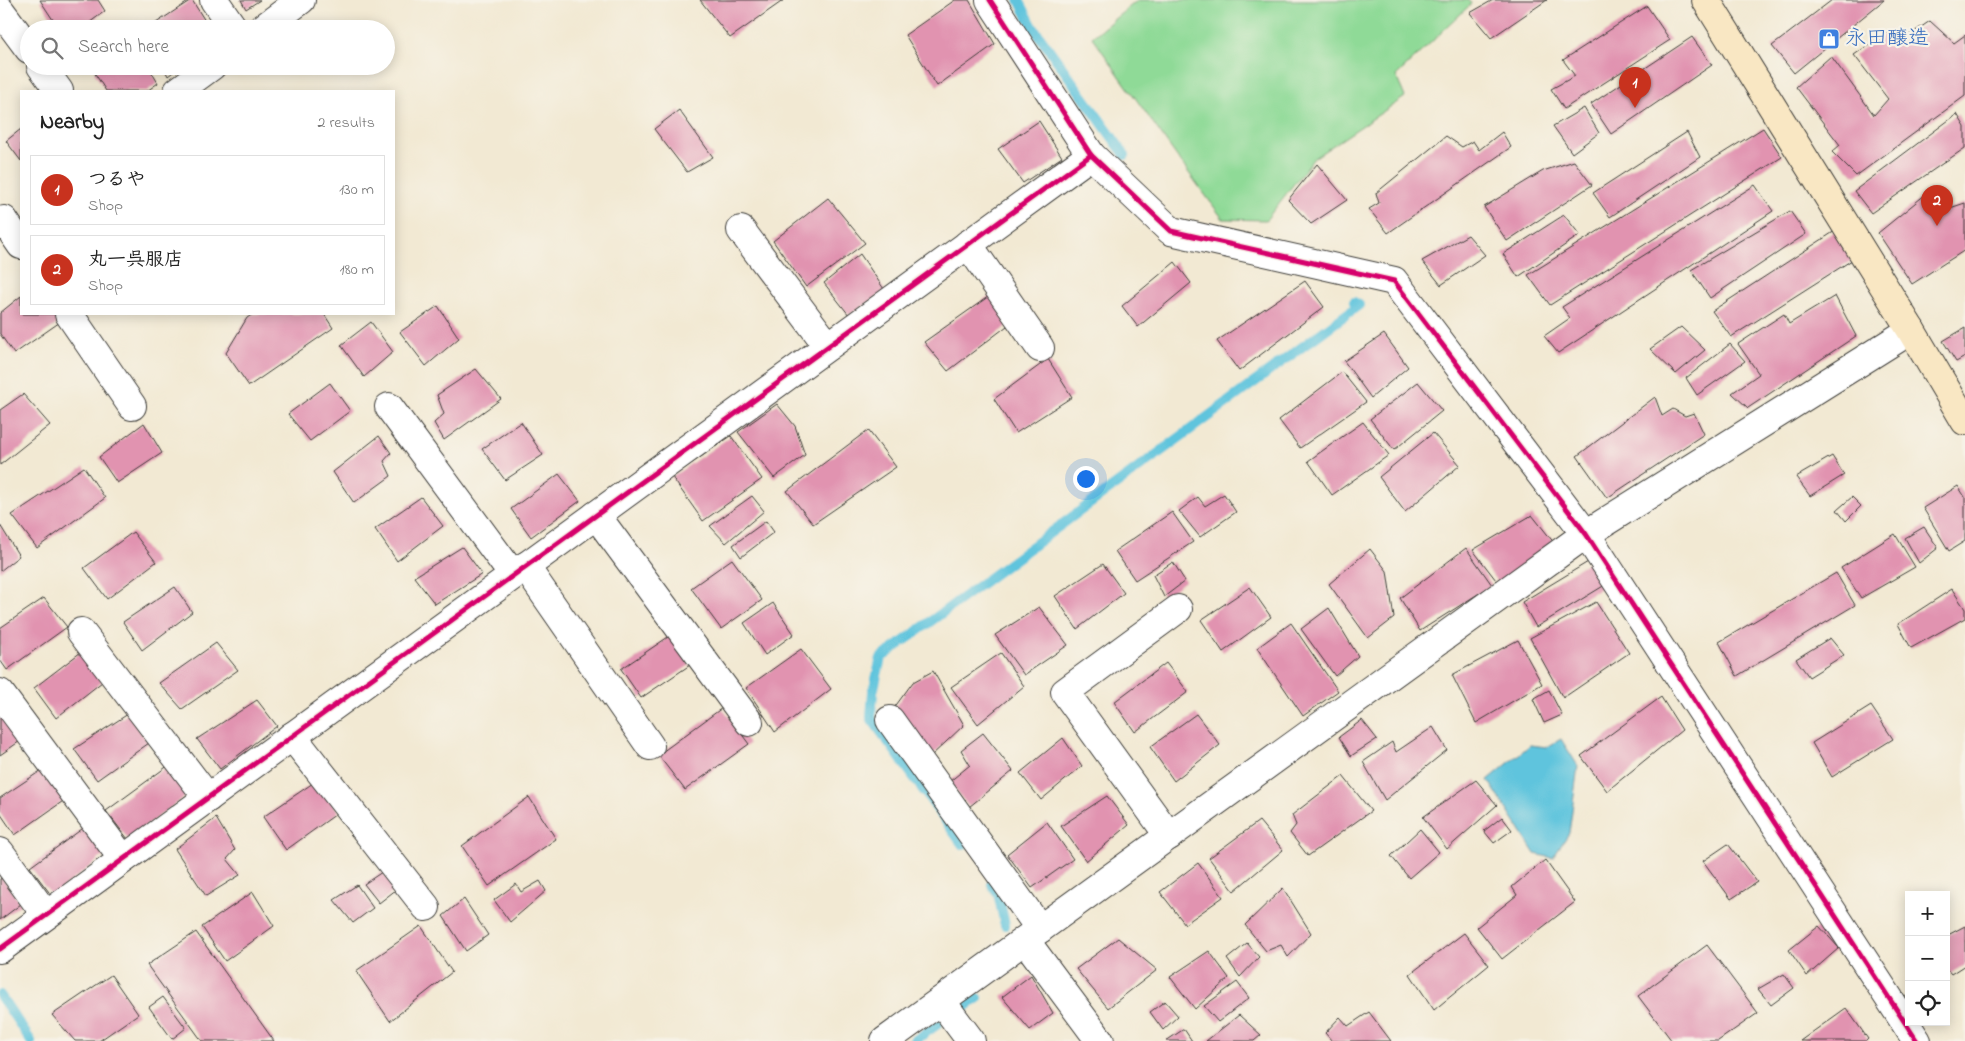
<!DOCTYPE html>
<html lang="en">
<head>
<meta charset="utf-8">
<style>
	body { margin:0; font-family:"Indie Flower","Klee One",sans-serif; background:#f2f2f2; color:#222 }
	.controls { position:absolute; right:15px; bottom:15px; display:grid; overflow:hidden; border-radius:0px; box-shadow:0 2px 12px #0003 }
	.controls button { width:45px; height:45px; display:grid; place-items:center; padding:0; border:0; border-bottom:1px solid #e0e0e0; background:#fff; color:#222; font:25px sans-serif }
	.you { position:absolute; left:1085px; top:478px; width:18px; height:18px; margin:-12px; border:4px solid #fff; border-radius:50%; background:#1a73e8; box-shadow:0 0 0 8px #1a73e833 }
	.badge { display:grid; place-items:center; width:32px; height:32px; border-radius:50%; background:#c8321e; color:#fff; font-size:16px; font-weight:700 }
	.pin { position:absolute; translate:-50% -41px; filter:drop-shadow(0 1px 2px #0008) }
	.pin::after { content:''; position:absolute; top:26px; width:18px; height:15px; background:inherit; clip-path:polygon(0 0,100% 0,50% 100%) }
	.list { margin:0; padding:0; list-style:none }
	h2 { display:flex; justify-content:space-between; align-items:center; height:65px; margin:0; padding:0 20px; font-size:21px }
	h2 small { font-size:16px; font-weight:400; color:#767676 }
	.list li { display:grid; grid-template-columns:32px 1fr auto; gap:15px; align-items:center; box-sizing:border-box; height:70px; margin:0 10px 10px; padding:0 10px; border:1px solid #e0e0e0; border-radius:0px }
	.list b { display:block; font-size:19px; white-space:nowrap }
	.list p { margin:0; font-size:16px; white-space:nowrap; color:#767676 }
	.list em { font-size:16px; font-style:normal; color:#767676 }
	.icon { flex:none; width:28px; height:28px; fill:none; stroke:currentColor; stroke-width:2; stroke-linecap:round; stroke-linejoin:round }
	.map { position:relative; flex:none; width:1965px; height:1041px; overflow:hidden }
	.search { position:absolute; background:#fff; box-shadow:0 2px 12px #0003; left:20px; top:20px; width:375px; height:55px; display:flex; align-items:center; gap:12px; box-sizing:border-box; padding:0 18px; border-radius:28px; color:#767676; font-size:19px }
	.panel { position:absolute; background:#fff; box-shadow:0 2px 12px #0003; left:20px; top:90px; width:375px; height:225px; border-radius:0px }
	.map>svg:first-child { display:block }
	.green { fill:#8fda97; stroke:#567b5a }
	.water { fill:#5fc4dd; stroke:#3e707c }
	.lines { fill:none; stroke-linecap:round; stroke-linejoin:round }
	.stream { stroke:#5fc4dd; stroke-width:10 }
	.building { fill:#e193b0 }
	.street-casing { stroke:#3c3b37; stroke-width:30 }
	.secondary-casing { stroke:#3c3b37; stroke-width:30 }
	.street { stroke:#fff; stroke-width:28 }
	.secondary { stroke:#f9e7c3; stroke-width:28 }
	.cycleway-casing { stroke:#f7f3e8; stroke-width:8 }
	.cycleway { stroke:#d6006c; stroke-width:5 }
	.labels { text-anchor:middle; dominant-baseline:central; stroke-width:4.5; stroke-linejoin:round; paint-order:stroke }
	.shop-label { font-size:21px; fill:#366cbe; stroke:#f7f3e8; text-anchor:start }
</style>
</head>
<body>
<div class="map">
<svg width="1965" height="1041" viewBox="0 0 1965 1041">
	<rect width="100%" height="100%" fill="#f7f3e8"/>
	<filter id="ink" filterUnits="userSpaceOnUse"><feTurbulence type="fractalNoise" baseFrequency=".02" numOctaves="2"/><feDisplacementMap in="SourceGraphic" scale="10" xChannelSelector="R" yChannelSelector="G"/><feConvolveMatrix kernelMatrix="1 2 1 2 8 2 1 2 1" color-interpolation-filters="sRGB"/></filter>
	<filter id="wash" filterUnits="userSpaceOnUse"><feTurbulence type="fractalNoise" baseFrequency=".0096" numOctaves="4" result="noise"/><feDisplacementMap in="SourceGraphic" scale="20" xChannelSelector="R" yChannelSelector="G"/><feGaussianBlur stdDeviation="1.12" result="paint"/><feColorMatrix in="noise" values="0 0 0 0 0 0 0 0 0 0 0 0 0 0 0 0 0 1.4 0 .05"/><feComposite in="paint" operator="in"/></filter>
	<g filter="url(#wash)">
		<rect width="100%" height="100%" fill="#f2e9d3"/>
		<path class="green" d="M1138,0H1469L1471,4L1396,76L1405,97L1314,158L1266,220L1223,219L1180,161L1092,37Z"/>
		<path class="water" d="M1561,739L1578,766L1569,833L1553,858L1535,854L1488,780L1530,745L1547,747Z"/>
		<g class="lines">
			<g class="stream">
				<path d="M1019,0L1033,27L1125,155"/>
				<path d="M963,845L871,718L873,692L881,658L1359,305L1354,302"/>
				<path d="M992,884L998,893L1005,925"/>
				<path d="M0,995L31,1041"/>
				<path d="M964,1008L978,998"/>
				<path d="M914,1041L938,1024"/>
			</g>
		</g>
		<g id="blocks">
			<g class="building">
				<path d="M40,0H98L105,11L81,29H59Z"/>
				<path d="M192,0L210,29H147L191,0Z"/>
				<path d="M241,0H260L246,9Z"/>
				<path d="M700,0H784L730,38Z"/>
				<path d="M955,0H969L995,44L937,86L905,35Z"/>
				<path d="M1493,0H1547L1491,38L1470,13Z"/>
				<path d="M1832,0H1884L1794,73L1772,46Z"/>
				<path d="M1647,6L1670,40L1564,109L1551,89L1575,76L1563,60Z"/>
				<path d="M1930,21L1954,43L1965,35V96L1856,176L1832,152L1840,145L1796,87L1831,56L1874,115L1888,99L1854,55L1890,30L1898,43Z"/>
				<path d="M1692,37L1712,65L1611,134L1591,104Z"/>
				<path d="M103,66H148L158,83L147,91H106L94,72Z"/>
				<path d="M163,66H181L168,76Z"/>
				<path d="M1584,108L1599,133L1572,153L1553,126Z"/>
				<path d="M679,110L713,157L687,172L654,129Z"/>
				<path d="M1957,114L1965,127V148L1871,213L1854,191Z"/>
				<path d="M1039,121L1062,157L1023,183L998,149Z"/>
				<path d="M1763,128L1782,157L1550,305L1528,275Z"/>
				<path d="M21,129V161L6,141Z"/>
				<path d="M1502,132L1511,147L1388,233L1369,209L1379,203L1376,193L1446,136L1462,147L1473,141L1479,150Z"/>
				<path d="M1687,132L1700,157L1610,217L1593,193Z"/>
				<path d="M1574,161L1592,185L1507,241L1484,207L1543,171Z"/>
				<path d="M1317,164L1347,200L1311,224L1288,200Z"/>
				<path d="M1755,185L1773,211L1558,353L1544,336L1570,318L1562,307Z"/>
				<path d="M1926,194L1947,209L1965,203V250L1912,284L1878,233Z"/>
				<path d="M828,198L865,243L806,287L773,241Z"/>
				<path d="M1790,211L1806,234L1710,298L1691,270Z"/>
				<path d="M1564,215L1580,235L1518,277L1503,254Z"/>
				<path d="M1835,231L1852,260L1731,337L1712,311Z"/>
				<path d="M1468,235L1485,255L1441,285L1422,261Z"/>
				<path d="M860,254L886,292L849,315L824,283Z"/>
				<path d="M1175,262L1191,283L1138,327L1122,306Z"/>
				<path d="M1305,281L1324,307L1239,371L1217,341Z"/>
				<path d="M992,294L1011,323L948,371L924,342Z"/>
				<path d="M21,296V314H58L63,320L14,354L0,334V313Z"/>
				<path d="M1835,296L1856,336L1748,408L1732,393L1759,374L1738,344L1784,314L1789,324Z"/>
				<path d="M438,306L459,338L426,366L400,332Z"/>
				<path d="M253,314H324L333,328L249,386L226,353L247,318Z"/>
				<path d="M371,322L393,352L364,377L341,345Z"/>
				<path d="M1681,327L1705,350L1676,374L1650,349Z"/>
				<path d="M1965,328V357L1956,362L1943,341Z"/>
				<path d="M1384,334L1408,367L1371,398L1344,361Z"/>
				<path d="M1730,344L1745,361L1697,395L1686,378Z"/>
				<path d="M1048,359L1072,397L1016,433L994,399Z"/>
				<path d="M476,369L501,399L444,440L434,423L444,414L437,395Z"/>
				<path d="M1342,372L1366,402L1300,448L1279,420Z"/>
				<path d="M1418,382L1442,411L1394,450L1370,419Z"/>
				<path d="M330,383L350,411L310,441L288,414Z"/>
				<path d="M23,394L50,425L0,465V410Z"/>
				<path d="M1655,397L1662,416L1673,409L1685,416L1694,413L1704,434L1607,498L1577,456Z"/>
				<path d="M777,404L795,426L805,455L774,478L738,432Z"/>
				<path d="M521,422L543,455L505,480L482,449Z"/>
				<path d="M1363,422L1389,455L1332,495L1308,461Z"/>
				<path d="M144,423L162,453L117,483L99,457Z"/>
				<path d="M868,430L896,467L813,524L787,491Z"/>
				<path d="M1433,433L1460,465L1405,512L1379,477Z"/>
				<path d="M379,436L391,453L384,461L391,476L354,503L333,472Z"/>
				<path d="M731,436L762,479L703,521L672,477Z"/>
				<path d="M1832,456L1844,475L1810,496L1796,477Z"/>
				<path d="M84,467L105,498L37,548L12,515Z"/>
				<path d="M559,474L580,501L531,537L511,509Z"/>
				<path d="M1958,486L1965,497V541L1949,551L1923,508Z"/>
				<path d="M1224,494L1236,512L1200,537L1179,511L1198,497L1205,506Z"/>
				<path d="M752,496L764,511L726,543L710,526Z"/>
				<path d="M421,497L443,526L397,561L375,529Z"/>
				<path d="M1852,497L1861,506L1846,521L1837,510Z"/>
				<path d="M1172,512L1193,542L1135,580L1115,551Z"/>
				<path d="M1532,515L1555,544L1499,584L1473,550Z"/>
				<path d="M766,521L774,532L741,557L733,545Z"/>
				<path d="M0,525L19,556L0,571Z"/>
				<path d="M1924,527L1938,548L1919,563L1905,538Z"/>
				<path d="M133,532L156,562L107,599L84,568Z"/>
				<path d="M1895,534L1915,567L1861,598L1841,568Z"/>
				<path d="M462,547L482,574L435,604L414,577Z"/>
				<path d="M1466,548L1492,585L1420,631L1400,598Z"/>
				<path d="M1370,549L1387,571L1394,618L1368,638L1329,584Z"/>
				<path d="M732,559L762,600L721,629L691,588Z"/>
				<path d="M1173,562L1185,581L1164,597L1153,575Z"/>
				<path d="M1588,562L1605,585L1536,627L1522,602Z"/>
				<path d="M1103,564L1124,593L1077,629L1055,596Z"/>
				<path d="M1836,573L1855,605L1737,676L1719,642Z"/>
				<path d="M175,587L192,612L142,650L123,622Z"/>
				<path d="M1250,587L1271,617L1223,652L1201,620Z"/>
				<path d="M1952,589L1965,609V618L1911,648L1898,624Z"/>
				<path d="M44,598L67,627L7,670L0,660V628Z"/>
				<path d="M1596,602L1629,653L1563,698L1530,638Z"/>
				<path d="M773,603L794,634L765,655L744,623Z"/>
				<path d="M1039,607L1068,645L1024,675L995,635Z"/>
				<path d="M1329,608L1358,656L1335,676L1301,629Z"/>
				<path d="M1291,623L1338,691L1303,716L1257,648Z"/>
				<path d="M671,635L690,665L641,698L621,669Z"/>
				<path d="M1830,638L1844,655L1809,677L1796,659Z"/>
				<path d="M1518,640L1542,684L1476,723L1452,675Z"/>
				<path d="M216,643L238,670L182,709L159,683Z"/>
				<path d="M801,649L831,689L775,732L746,688Z"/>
				<path d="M81,652L102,682L56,718L34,688Z"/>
				<path d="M1001,653L1024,686L978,724L951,687Z"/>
				<path d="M1166,663L1188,692L1135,732L1114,702Z"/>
				<path d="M933,671L964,725L929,758L894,708L913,682Z"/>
				<path d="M1549,690L1562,715L1544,723L1533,699Z"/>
				<path d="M1661,697L1682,730L1607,791L1581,756Z"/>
				<path d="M257,700L277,726L220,769L197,739Z"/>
				<path d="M1871,706L1893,739L1832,777L1812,743Z"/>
				<path d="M0,707L23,739L0,755Z"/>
				<path d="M722,708L749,744L685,790L658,755Z"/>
				<path d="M128,714L149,743L97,780L74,749Z"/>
				<path d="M1196,714L1220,745L1174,781L1150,747Z"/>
				<path d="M1362,720L1377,739L1351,756L1339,737Z"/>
				<path d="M1433,727L1447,750L1385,800L1363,762L1392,742L1396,752Z"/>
				<path d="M983,733L1013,771L969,807L949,782L970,765L961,750Z"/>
				<path d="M1063,738L1082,766L1041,800L1020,773Z"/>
				<path d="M169,765L190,793L128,839L106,811Z"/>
				<path d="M45,768L66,799L15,835L0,813V798Z"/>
				<path d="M1343,776L1371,811L1308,856L1290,833L1296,825L1292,815Z"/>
				<path d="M1476,780L1497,805L1447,849L1423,817Z"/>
				<path d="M316,781L339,812L286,850L263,817Z"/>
				<path d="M1107,796L1129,825L1086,861L1061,826Z"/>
				<path d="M529,797L556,839L489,886L462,846Z"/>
				<path d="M1502,817L1512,830L1494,843L1484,831Z"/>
				<path d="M216,818L235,850L227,859L240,875L206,896L175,849Z"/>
				<path d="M1259,821L1283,850L1234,891L1209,858Z"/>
				<path d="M1047,822L1073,859L1032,888L1007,854Z"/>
				<path d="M86,826L107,853L52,896L30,867Z"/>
				<path d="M1420,829L1439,852L1409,878L1391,856Z"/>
				<path d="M1728,844L1757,882L1731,899L1703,861Z"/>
				<path d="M1545,860L1575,902L1502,959L1477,927L1517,895L1512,887Z"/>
				<path d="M1198,863L1223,897L1185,924L1160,892Z"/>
				<path d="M382,872L397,889L379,903L364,884Z"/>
				<path d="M2,878L21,904L0,920V879Z"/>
				<path d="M540,881L546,891L510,922L494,900L516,884L521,892Z"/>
				<path d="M357,885L373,908L353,923L334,900Z"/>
				<path d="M1283,888L1311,933L1288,957L1281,945L1266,951L1245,925Z"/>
				<path d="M253,892L274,926L225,961L202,927Z"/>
				<path d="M464,899L488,935L466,951L443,916Z"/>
				<path d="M421,926L452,972L390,1021L356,971Z"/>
				<path d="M1819,926L1839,948L1807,976L1789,950Z"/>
				<path d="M1965,926V965L1951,974L1946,968V936Z"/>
				<path d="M196,932L274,1041H202L147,965Z"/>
				<path d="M1464,933L1489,965L1434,1010L1410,974Z"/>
				<path d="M1118,938L1157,970L1108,1008L1076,969Z"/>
				<path d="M1247,943L1259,957L1240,977L1227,959Z"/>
				<path d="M1707,945L1758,1013L1718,1041H1672L1638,996Z"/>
				<path d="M1209,951L1229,978L1195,1009L1170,977Z"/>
				<path d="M1784,974L1794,988L1771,1005L1758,989Z"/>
				<path d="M111,975L138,1014L99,1041H75L52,1015Z"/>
				<path d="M1031,975L1053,1013L1030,1030L1002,997Z"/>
				<path d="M1237,982L1249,998L1218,1022L1204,1006Z"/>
				<path d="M163,997L186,1028L172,1039L149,1007Z"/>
				<path d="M1165,1001L1178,1016L1163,1030L1150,1012Z"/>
				<path d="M1846,1008L1868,1039L1866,1041H1800Z"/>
				<path d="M1369,1012L1391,1041H1332L1325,1033L1340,1017L1348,1026Z"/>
				<path d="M1239,1015L1261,1035L1254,1041H1206Z"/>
				<path d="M1184,1029L1192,1041H1166Z"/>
			</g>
		</g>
	</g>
	<g filter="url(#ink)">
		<use href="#blocks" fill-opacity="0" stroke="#3c3b37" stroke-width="1"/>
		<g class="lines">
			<g class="street-casing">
				<g id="street">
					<path d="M214,0L234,29"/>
					<path d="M990,0L1091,155L1171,231L1394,281L1586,534L1917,1041"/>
					<path d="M0,10L29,49"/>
					<path d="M262,29L301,0"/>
					<path d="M41,66L59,91"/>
					<path d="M178,91L212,66"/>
					<path d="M4,220L21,245"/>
					<path d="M741,230L828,346"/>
					<path d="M968,244L1040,348"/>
					<path d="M69,314L132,406"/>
					<path d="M389,407L513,575"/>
					<path d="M596,515L749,722"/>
					<path d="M525,566L650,746"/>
					<path d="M81,632L208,798"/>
					<path d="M0,693L123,859"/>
					<path d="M890,720L1040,929"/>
					<path d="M292,736L426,907"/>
					<path d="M1169,836L1065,692L1178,609"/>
					<path d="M0,852L46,915"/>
					<path d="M1025,940L1100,1041"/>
					<path d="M0,949L1091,155"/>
					<path d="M941,1001L971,1041"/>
					<path d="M885,1041L1586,534L1911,330"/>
				</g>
			</g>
			<g class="secondary-casing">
				<path id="secondary" d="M1706,0L1911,330L1965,421"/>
			</g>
			<use href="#street" class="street"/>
			<use href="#secondary" class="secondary"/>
			<g class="cycleway-casing">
				<g id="cycleway">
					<path d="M990,0L1091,155L1171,231L1394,281L1586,534L1917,1041"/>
					<path d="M0,949L1091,155"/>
				</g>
			</g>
			<use href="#cycleway" class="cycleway"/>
		</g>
	</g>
	<defs>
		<g id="shop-square" transform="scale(1.125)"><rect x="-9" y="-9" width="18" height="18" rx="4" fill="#3f7fe0" stroke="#f7f3e8"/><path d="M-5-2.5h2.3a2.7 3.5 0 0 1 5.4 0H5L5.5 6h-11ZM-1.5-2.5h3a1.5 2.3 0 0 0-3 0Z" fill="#fff"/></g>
	</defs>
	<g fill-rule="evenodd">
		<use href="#shop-square" x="1829" y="39"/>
	</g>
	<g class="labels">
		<g class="shop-label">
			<text x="1845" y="39">永田醸造</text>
		</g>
	</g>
</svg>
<div class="controls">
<button>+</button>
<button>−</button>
<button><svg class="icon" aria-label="locate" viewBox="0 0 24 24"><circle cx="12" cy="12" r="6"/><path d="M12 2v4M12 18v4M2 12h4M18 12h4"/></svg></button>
</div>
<div class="you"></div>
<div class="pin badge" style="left:1635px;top:108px">1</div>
<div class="pin badge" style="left:1937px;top:226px">2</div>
<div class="search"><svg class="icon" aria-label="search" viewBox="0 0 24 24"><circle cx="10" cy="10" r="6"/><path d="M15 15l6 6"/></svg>Search here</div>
<section class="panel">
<h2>Nearby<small>2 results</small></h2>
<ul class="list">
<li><span class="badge">1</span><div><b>つるや</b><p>Shop</p></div><em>130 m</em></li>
<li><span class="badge">2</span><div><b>丸一呉服店</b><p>Shop</p></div><em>180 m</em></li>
</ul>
</section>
</div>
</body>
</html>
